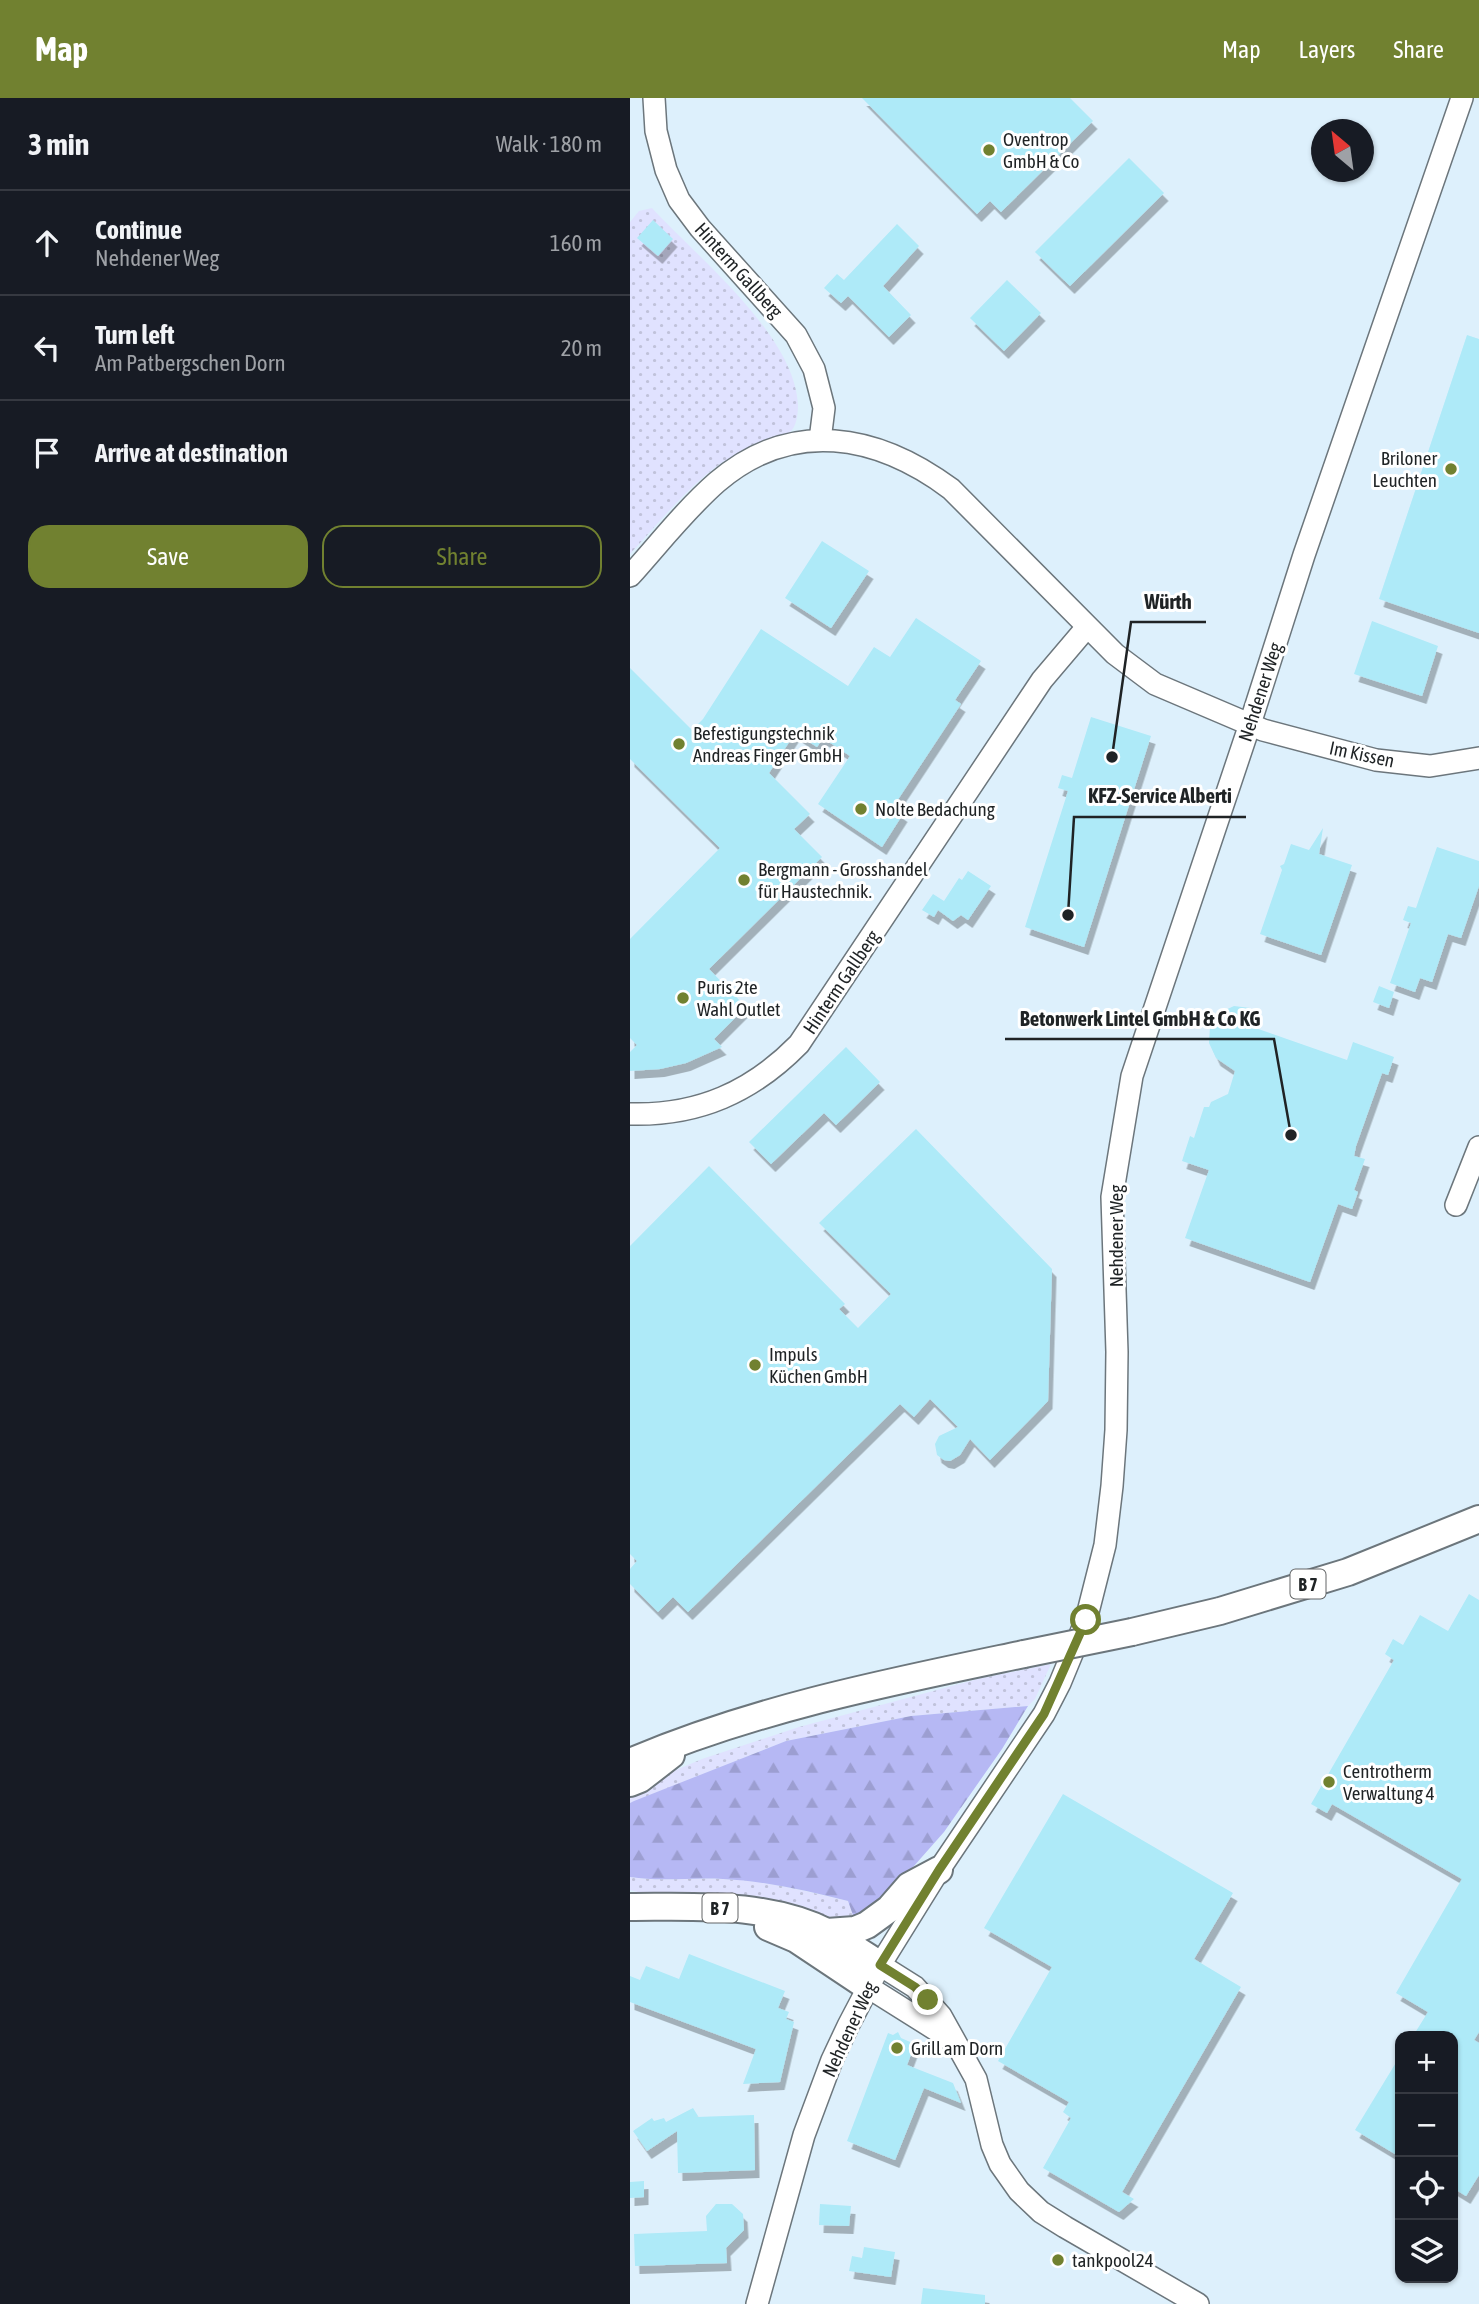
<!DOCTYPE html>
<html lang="en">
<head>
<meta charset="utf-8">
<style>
	body { margin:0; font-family:"Asap Condensed",sans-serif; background:#20242c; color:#f1f3f6 }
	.controls { position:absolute; right:21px; bottom:21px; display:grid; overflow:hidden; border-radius:14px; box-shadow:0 2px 5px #0004 }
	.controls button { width:63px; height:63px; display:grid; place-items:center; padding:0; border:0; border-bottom:2px solid #363941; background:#171b24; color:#f1f3f6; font:35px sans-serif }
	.compass { position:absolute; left:681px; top:21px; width:63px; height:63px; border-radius:50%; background:#171b24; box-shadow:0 2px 5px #0004; rotate:331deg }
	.stop { position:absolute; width:21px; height:21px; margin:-16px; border:5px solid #718130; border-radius:50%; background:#fff }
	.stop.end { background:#718130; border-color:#fff; box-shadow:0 2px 7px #0008 }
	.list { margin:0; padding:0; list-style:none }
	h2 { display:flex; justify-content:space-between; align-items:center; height:91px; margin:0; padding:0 28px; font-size:30px }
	h2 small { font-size:23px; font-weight:400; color:#9ea1a6 }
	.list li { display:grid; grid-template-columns:46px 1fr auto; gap:21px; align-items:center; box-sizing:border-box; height:105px; padding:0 28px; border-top:2px solid #363941 }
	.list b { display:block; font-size:26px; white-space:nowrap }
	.list p { margin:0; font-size:23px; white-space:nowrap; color:#9ea1a6 }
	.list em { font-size:23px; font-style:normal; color:#9ea1a6 }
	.actions { display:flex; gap:14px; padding:21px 28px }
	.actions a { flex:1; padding:16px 0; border:2px solid #718130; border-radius:21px; text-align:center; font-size:24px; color:#718130 }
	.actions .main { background:#718130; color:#fff }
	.icon { flex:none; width:38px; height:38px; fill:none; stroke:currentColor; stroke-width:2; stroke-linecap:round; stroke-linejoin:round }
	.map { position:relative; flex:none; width:849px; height:2206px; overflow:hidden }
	header { display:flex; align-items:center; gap:42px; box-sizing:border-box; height:98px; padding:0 35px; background:#718130; color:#fff }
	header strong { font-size:33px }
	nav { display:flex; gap:38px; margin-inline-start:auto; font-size:24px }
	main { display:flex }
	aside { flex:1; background:#171b24 }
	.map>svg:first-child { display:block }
	.built { fill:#ddf0fc; fill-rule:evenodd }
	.grass { fill:url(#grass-dots) }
	.forest { fill:url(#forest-firs) }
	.building { fill:#aeeaf8; filter:url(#shadow) }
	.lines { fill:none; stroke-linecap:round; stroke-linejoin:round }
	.minor-casing { stroke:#6c767c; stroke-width:24 }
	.major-casing { stroke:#6c767c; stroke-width:30 }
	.minor { stroke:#fff; stroke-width:21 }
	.major { stroke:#fff; stroke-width:26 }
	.major-bridge-casing { stroke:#6c767c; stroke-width:30; stroke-linecap:butt }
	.major-bridge { stroke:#fff; stroke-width:26 }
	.route { stroke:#718130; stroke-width:9 }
	.poi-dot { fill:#718130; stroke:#fff; stroke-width:2.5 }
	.labels { text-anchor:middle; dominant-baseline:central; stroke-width:6; stroke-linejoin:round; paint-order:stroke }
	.shield { fill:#fff; stroke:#626566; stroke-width:2 }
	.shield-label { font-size:18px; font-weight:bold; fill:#1f2325 }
	.poi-label { font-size:19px; fill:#1f2325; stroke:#fff; text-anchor:start }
	.street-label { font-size:19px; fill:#1f2325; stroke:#fff }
	.leader { fill:none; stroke:#1f2325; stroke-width:2.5 }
	.callout-dot { fill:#1f2325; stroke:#fff; stroke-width:2.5 }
	.callout-label { font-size:21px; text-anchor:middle; font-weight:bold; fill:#1f2325; stroke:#fff; stroke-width:6; stroke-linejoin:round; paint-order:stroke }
</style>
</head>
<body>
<header>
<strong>Map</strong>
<nav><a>Map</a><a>Layers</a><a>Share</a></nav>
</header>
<main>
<aside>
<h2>3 min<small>Walk · 180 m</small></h2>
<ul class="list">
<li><svg class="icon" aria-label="ahead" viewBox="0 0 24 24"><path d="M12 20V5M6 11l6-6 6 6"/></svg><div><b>Continue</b><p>Nehdener Weg</p></div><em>160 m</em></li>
<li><svg class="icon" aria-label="left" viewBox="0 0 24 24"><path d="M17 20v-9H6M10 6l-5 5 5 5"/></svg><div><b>Turn left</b><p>Am Patbergschen Dorn</p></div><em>20 m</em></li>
<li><svg class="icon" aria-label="arrive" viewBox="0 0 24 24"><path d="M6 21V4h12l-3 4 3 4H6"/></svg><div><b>Arrive at destination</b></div></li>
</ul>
<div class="actions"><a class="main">Save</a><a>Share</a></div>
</aside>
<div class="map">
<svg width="849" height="2206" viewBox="0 0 849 2206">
	<defs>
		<pattern id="grass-dots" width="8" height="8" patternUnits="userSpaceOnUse" patternTransform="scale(1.75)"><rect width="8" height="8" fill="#e0e2ff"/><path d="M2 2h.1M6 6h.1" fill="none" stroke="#c0c2da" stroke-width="1.8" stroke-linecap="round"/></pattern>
		<pattern id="forest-firs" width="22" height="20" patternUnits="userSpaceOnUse" patternTransform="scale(1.75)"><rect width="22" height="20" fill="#b6b8f4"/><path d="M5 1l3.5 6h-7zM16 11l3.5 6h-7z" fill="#9c9ed1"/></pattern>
		<filter id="shadow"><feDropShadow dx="4.5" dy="8" stdDeviation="0" flood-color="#0004"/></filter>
	</defs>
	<rect width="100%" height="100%" fill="#f0f9ff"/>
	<path class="built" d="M0,0H849V2206H0ZM692,32H734V74H692ZM770,1938H823V2180H770Z"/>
	<g class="grass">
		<path d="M22,110C68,160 165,237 168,307C168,314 167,326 162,332C144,352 111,351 90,366C56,390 28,426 0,456V124L9,113Z"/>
		<path d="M421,1566L405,1601L398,1608L281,1618L156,1643L0,1705V1692L4,1690L72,1661L169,1629L348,1581Z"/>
		<path d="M0,1779C30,1784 61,1779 91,1781C134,1782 176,1793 218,1803L224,1820L175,1818L54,1797L7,1794L0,1792Z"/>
	</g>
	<path class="forest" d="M398,1608L372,1651L314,1734L261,1794L224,1820L218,1803C177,1793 136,1783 93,1781C62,1779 31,1784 0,1779V1705L4,1703L156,1643L281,1618Z"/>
	<g class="building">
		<path d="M232,0H440L463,23L371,114L360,103L347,116Z"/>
		<path d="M499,60L534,95L440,188L405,154Z"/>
		<path d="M23,122L43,141L28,158L7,140Z"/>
		<path d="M267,126L289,148L253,188L281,217L259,239L218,198L211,205L194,190L207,176L214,182Z"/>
		<path d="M377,182L411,215L374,253L340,220Z"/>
		<path d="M837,237L849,241V535L749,501Z"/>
		<path d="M192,443L239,473L201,530L155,500Z"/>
		<path d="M286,520L351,563L325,602L331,606L263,709L273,716L252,749L188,706L220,658L193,640L187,649L165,635L139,675L180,716L164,731L192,759L79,871L116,909L84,941L92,949L56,965L30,971L0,973V954L7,947L0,940V841L90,750L0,661V570L62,632L73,621L131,531L218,588L244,549L260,559Z"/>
		<path d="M742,523L808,548L792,598L724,576Z"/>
		<path d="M461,619L521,638L454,849L395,829L438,693L428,690L432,677L442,680Z"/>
		<path d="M693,730L689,756L722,767L691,857L630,836L652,772L650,768L654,766L661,746L679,752Z"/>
		<path d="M807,749L849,763V788L831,840L818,836L802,884L790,880L785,894L760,885L781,825L773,822L778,808L786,810Z"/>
		<path d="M338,773L361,788L338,822L331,817L323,823L308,812L304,819L292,812L303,796L314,803L329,780L332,782Z"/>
		<path d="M749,888L764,894L759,910L743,904Z"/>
		<path d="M604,908L620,910L614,926L717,962L723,944L764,959L758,977L752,975L726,1048L724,1058L735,1061L724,1092L728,1094L722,1111L708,1106L680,1184L555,1140L579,1072L552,1063L560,1038L564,1040L574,1009H579L581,1004L598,996L605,973L586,960L579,945L580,929L589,915Z"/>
		<path d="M216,949L250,984L206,1027L194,1015L141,1066L119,1044Z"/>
		<path d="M286,1031L422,1171L418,1303L360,1362L340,1341L330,1357L320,1363L314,1362L307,1357L305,1346L309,1338L328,1329L300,1301L284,1319L270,1306L58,1514L43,1499L28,1514L0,1486V1471L7,1463L0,1456V1148L79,1068L215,1206L209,1211L228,1230L261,1196L189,1125Z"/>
		<path d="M839,1496L849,1502V1934L844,1942L849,1945V2077L836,2098L823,2090V1938H783L798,1914L766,1895L832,1781L702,1706L697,1715L681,1706L764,1562L755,1556L763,1541L773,1547L790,1517L818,1533Z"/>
		<path d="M433,1696L603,1795L564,1861L611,1889L492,2094L504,2101L489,2114L413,2070L441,2020L433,2014L439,2004L368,1963L422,1869L354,1830Z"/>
		<path d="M59,1856L155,1893L148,1910L159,1914L156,1921L164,1924L150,1984L113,1986L126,1951L0,1904V1878L10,1882L16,1868L49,1881Z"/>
		<path d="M268,1934L271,1940L285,1946L277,1967L323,1985L331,2005L294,1990L265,2062L217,2043L258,1935L263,1937Z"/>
		<path d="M770,1958V2059L725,2032Z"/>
		<path d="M63,2010L68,2018L66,2019L124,2017L125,2072L48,2075L47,2033L17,2053L3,2033L22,2020L24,2023L34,2020L36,2024Z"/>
		<path d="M14,2083V2099L0,2100V2084Z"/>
		<path d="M86,2106H102L113,2116L114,2132L96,2150L97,2165L5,2168L4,2136L77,2133L76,2118Z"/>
		<path d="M190,2106L221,2108L219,2128L189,2127Z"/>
		<path d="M234,2149L265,2154L261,2179L219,2173L222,2158L232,2160Z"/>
		<path d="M293,2190L355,2197V2206H291Z"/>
	</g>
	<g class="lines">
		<g class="minor-casing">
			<g id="minor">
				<path d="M24,0L26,33L36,72L49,102L70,130L166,237L184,271L194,310L190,342"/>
				<path d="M0,478C28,447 55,412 87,384C162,320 247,336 321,391L485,556L525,586L633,632L746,662L800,668L849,660"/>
				<path d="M0,1016C68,1018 122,994 169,946L412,582L457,529"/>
				<path d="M826,1107L849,1049"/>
				<path d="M250,1867L285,1889L311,1918L346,1981L362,2047L370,2066L389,2093L411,2114L435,2129L568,2206"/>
				<path d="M238,1889L319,1940"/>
				<path d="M127,2206L174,2037L202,1962L218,1928L250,1867L309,1772L414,1616L430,1585L456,1522L475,1447L482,1388L486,1332L487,1254L482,1099L502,978L620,626L674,457L832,0"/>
			</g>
		</g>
		<g class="major-casing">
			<g id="major">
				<path d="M502,1534L590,1513L718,1474L849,1421"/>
				<path d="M0,1664C127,1610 260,1584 394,1556"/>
				<path d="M0,1685L10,1681L41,1657"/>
				<path d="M0,1809C66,1809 138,1804 199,1835C216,1844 233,1856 250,1867"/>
				<path d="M138,1829L166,1841L238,1889"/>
				<path d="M197,1834L225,1832L237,1827L259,1811L279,1788L309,1772"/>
			</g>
		</g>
		<use href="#minor" class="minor"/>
		<use href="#major" class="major"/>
		<g class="major-bridge-casing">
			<path id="major-bridge" d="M394,1556L502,1534"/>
		</g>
		<use href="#major-bridge" class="major-bridge"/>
	</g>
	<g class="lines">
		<path class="route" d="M298,1902L285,1889L250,1867L309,1772L414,1616L456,1522"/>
	</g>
	<g class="poi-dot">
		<circle cx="359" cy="52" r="7"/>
		<circle cx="821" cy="371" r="7"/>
		<circle cx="49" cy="646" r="7"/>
		<circle cx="231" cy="711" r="7"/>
		<circle cx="114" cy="782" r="7"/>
		<circle cx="53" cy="900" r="7"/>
		<circle cx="125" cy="1267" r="7"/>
		<circle cx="699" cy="1684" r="7"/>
		<circle cx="267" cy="1950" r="7"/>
		<circle cx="428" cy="2162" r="7"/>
	</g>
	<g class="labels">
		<g class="shield">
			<rect x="660.5" y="1471.5" width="35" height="29" rx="5"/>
			<rect x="72.5" y="1795.5" width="35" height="29" rx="5"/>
		</g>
		<g class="shield-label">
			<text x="678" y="1486">B 7</text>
			<text x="90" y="1810">B 7</text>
		</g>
		<g class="poi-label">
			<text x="373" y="41">Oventrop<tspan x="373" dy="22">GmbH &amp; Co</tspan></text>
			<text x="807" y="360" text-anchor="end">Briloner<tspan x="807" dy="22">Leuchten</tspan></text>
			<text x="63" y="635">Befestigungstechnik<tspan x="63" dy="22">Andreas Finger GmbH</tspan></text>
			<text x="245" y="711">Nolte Bedachung</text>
			<text x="128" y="771">Bergmann - Grosshandel<tspan x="128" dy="22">für Haustechnik.</tspan></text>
			<text x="67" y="889">Puris 2te<tspan x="67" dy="22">Wahl Outlet</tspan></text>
			<text x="139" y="1256">Impuls<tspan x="139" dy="22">Küchen GmbH</tspan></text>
			<text x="713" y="1673">Centrotherm<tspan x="713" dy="22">Verwaltung 4</tspan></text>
			<text x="281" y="1950">Grill am Dorn</text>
			<text x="442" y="2162">tankpool24</text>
		</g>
		<g class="street-label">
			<text transform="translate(109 172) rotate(48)">Hinterm Gallberg</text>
			<text transform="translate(630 594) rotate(-72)">Nehdener Weg</text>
			<text transform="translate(732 656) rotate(12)">Im Kissen</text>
			<text transform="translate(211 884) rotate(-56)">Hinterm Gallberg</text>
			<text transform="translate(486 1138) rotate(-90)">Nehdener Weg</text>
			<text transform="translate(219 1931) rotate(-65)">Nehdener Weg</text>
		</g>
	</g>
	<path class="leader" d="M482 659L501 524H576M438 817L444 719H616M661 1037L644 941H375"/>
	<g class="callout-dot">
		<circle cx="482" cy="659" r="7"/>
		<circle cx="438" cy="817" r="7"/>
		<circle cx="661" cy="1037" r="7"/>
	</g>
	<g class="callout-label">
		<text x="538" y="511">Würth</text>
		<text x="530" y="705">KFZ-Service Alberti</text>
		<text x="510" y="928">Betonwerk Lintel GmbH &amp; Co KG</text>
	</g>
</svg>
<div class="controls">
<button>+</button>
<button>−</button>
<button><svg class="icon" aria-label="locate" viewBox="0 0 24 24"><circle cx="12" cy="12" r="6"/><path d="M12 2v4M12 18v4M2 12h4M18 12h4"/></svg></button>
<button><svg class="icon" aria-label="layers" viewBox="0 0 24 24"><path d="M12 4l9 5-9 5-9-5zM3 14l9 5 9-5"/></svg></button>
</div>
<svg class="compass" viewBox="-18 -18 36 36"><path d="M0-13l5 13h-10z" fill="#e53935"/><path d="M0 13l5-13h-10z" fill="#9ea1a6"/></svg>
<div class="stop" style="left:456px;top:1522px"></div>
<div class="stop end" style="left:298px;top:1902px"></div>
</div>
</main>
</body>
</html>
